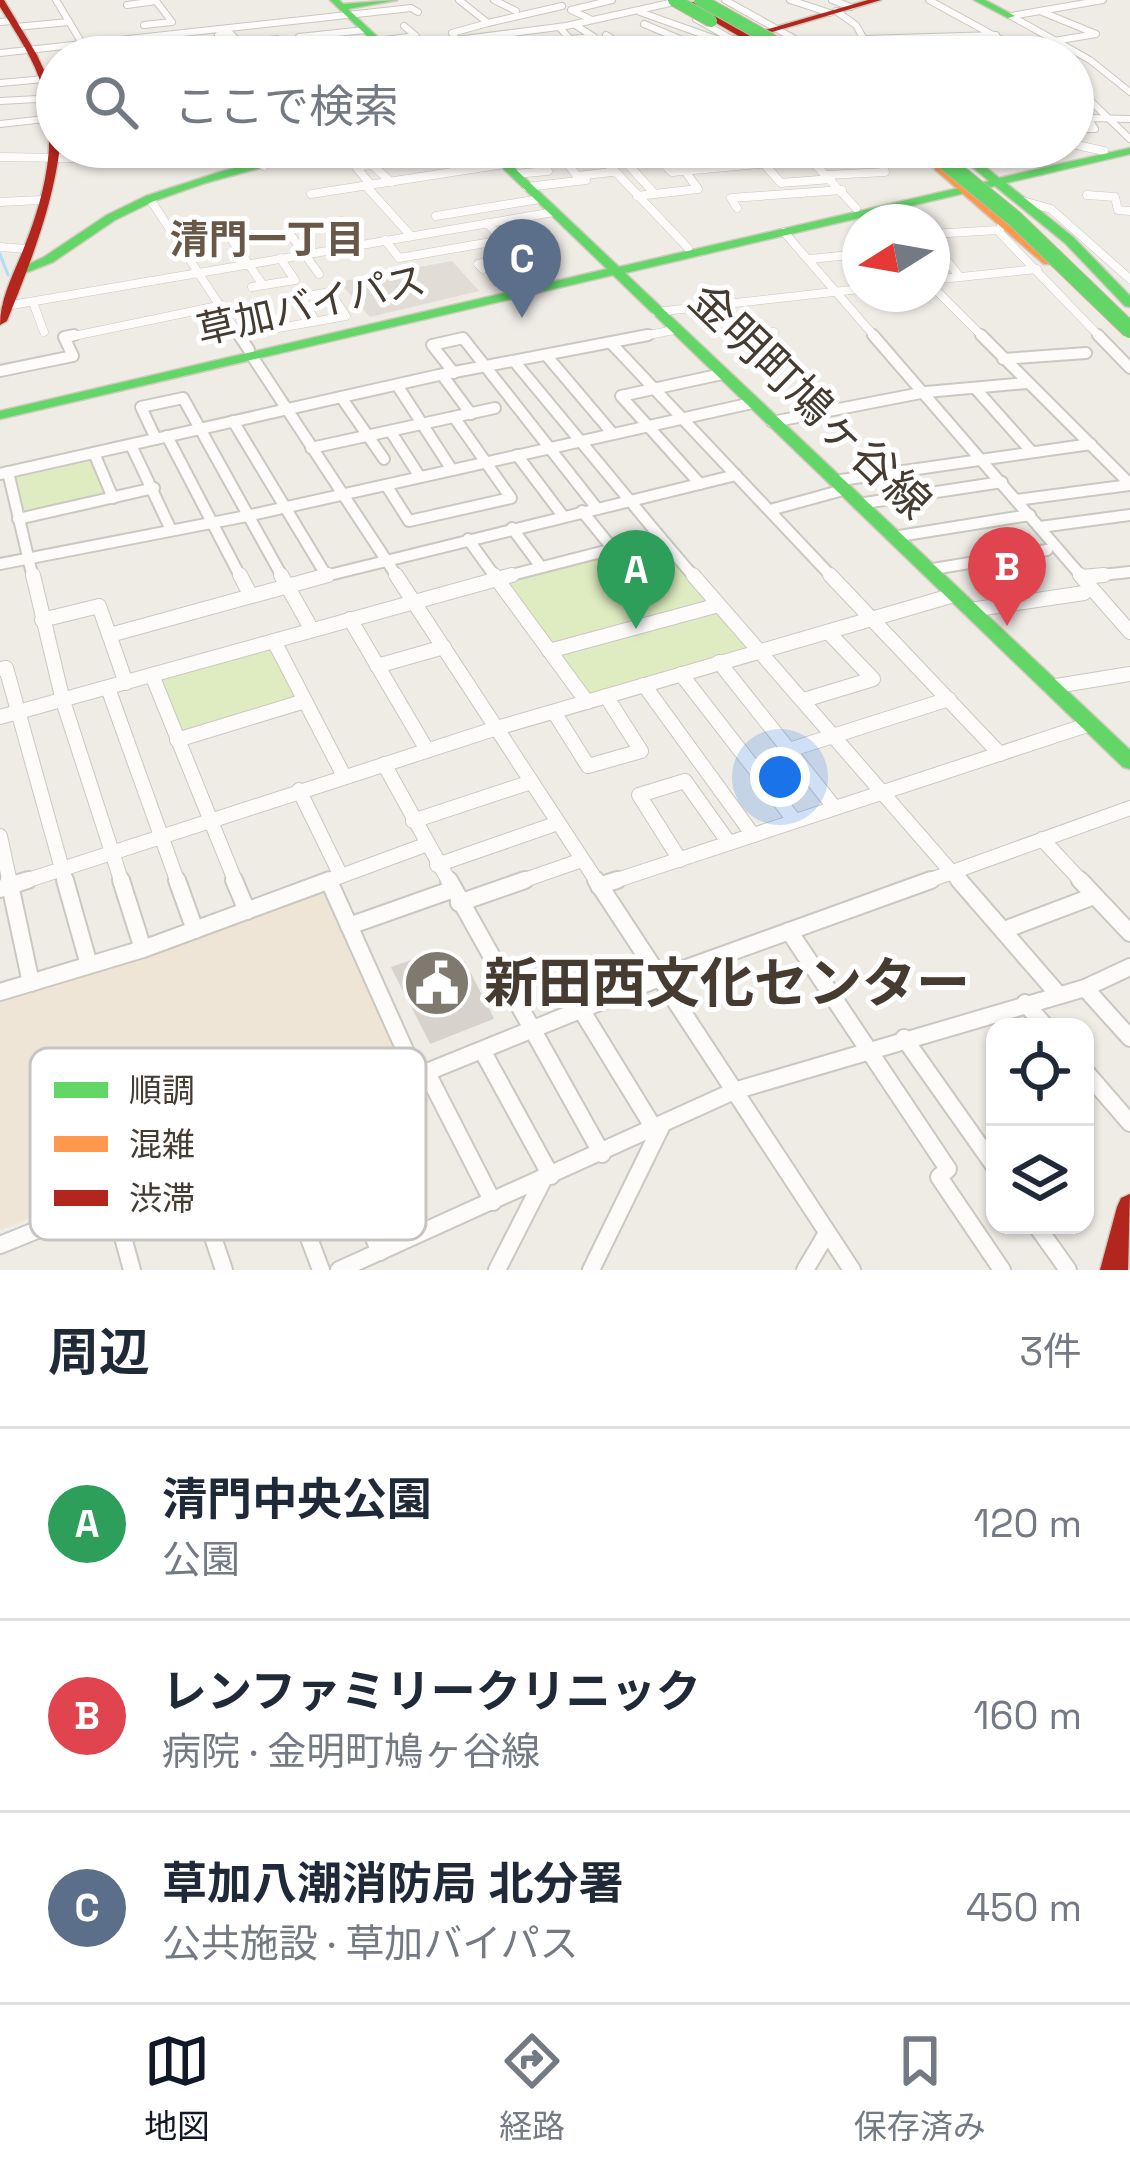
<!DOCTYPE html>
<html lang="ja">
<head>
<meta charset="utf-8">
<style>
	body { margin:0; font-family:"Space Grotesk","Noto Sans JP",sans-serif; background:#f2f2f3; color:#1f2937 }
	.controls { position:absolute; right:36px; bottom:36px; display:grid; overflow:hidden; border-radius:24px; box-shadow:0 3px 9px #0004 }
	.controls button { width:108px; height:108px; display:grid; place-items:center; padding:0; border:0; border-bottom:3px solid #e0e1e3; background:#fff; color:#1f2937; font:60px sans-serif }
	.compass { position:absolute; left:842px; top:204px; width:108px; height:108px; border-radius:50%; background:#fff; box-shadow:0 3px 9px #0004; rotate:259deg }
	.you { position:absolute; left:780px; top:777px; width:42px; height:42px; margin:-30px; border:9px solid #fff; border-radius:50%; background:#1a73e8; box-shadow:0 0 0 18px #1a73e833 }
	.badge { display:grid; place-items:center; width:78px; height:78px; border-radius:50%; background:#111827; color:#fff; font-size:39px; font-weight:700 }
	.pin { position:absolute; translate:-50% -99px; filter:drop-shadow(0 3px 6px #0008) }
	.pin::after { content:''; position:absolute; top:63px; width:42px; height:36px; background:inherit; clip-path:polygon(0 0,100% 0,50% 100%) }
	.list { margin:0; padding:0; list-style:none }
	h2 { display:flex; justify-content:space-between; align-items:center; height:156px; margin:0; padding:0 48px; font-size:51px }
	h2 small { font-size:39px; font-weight:400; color:#747a83 }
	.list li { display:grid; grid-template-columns:78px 1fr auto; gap:36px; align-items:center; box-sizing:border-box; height:192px; padding:0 48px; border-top:3px solid #e0e1e3 }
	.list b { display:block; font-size:45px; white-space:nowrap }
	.list p { margin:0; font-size:39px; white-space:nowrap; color:#747a83 }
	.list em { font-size:39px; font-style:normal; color:#747a83 }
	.icon { flex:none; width:66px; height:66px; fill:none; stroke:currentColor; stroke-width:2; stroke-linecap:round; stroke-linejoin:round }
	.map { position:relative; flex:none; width:1130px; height:1270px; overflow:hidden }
	.search { position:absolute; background:#fff; box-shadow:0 3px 9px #0004; left:36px; right:36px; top:36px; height:132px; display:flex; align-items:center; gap:30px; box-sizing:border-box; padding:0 42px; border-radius:66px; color:#747a83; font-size:45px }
	.sheet { height:732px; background:#fff }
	nav { display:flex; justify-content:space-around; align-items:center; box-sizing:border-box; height:168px; border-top:3px solid #e0e1e3; background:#fff; font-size:33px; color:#747a83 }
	nav a { display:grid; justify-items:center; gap:6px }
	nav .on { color:#111827 }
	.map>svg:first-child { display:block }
	.industrial { fill:#e2dcd6 }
	.education { fill:#eee5d6 }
	.green { fill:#dfecc1 }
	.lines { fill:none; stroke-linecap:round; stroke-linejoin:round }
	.stream { stroke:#b0def2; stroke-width:3 }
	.building { fill:#d7d2cc; stroke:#d7d2cb; stroke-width:3 }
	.street-far4-casing { stroke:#cbc7c1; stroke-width:8 }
	.street-far3-casing { stroke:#cbc7c1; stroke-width:9 }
	.street-far2-casing { stroke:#cbc7c1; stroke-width:14 }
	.street-far1-casing { stroke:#cbc7c1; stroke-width:16 }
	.street-casing { stroke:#cbc7c1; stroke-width:20 }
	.fast-casing { stroke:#d0c9bc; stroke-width:3 }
	.slow-casing { stroke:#d0c9bc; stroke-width:3 }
	.jam-casing { stroke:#d0c9bc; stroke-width:3 }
	.street-far4 { stroke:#fdfcfb; stroke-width:6 }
	.street-far3 { stroke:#fdfcfb; stroke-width:8 }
	.street-far2 { stroke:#fdfcfb; stroke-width:10 }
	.street-far1 { stroke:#fdfcfb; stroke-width:14 }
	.street { stroke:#fdfcfb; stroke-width:16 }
	.fast { fill:#63d668; fill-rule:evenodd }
	.slow { fill:#ff974d; fill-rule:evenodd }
	.jam { fill:#b3261e; fill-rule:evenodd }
	.fast-bridge-far1-casing { stroke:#cab69e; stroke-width:14; stroke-linecap:butt }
	.fast-bridge-casing { stroke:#cab69e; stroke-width:18; stroke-linecap:butt }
	.fast-bridge-far1 { stroke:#63d668; stroke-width:12 }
	.fast-bridge { stroke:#63d668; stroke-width:16 }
	.labels { text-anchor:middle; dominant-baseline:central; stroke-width:10; stroke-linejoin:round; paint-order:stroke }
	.far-neighbourhood-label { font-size:39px; font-weight:bold; fill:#695847; stroke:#fff }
	.far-street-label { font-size:39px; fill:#453b31; stroke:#fff }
	.street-label { font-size:45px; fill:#453b31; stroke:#fff }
	.near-poi-label { font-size:54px; font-weight:bold; fill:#453b31; stroke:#fff; text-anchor:start }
	.key { fill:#fff; stroke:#c7c4c1; stroke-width:3 }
	.key-label { font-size:33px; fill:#453b31 }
</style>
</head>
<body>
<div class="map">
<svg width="1130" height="1270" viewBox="0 0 1130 1270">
	<rect width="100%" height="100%" fill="#efebe5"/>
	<path class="industrial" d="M452,261L479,291L370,317L339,282Z"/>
	<g class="education">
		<path d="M510,35L515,57H401L393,50Z"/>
		<path d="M319,891L326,892L404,1062L402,1069L0,1230V998Z"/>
	</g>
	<g class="green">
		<path d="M91,459L106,496L25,514L15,475Z"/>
		<path d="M656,543L748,648L593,696L506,583Z"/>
		<path d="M268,647L298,700L181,736L157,677Z"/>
	</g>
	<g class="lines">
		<path class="stream" d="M0,254L8,275"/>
	</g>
	<path class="building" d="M429,955L435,968L464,963L492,1018L431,1042L393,968Z"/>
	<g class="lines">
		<g class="street-far4-casing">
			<g id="street-far4">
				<path d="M56,0L83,45"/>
				<path d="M494,0L516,11"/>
				<path d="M725,0L827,57"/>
				<path d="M790,0L830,13"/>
				<path d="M832,0L851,7"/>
				<path d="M929,0L1033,57"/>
				<path d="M127,5L156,1L172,22L144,25"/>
				<path d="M836,11L856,25L867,45"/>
				<path d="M1040,11L1096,34L1054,41"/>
				<path d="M640,12L724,42"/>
				<path d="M1011,16L1090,60L1130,92"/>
				<path d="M1011,16L1103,0"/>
				<path d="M696,19L763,57"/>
				<path d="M592,20L571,10L612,0"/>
				<path d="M0,22L12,21"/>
				<path d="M488,23L562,6"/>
				<path d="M644,24L701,48"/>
				<path d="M16,27L69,22"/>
				<path d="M559,27L570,39L594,37L575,25"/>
				<path d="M218,35L230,33L240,43L277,39"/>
				<path d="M299,37L365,30"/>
				<path d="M864,39L996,35"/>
				<path d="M377,41L416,36L404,26"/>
				<path d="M458,42L452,33L488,23L459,0"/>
				<path d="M625,44L642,57"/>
				<path d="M144,45L170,43V51L144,53"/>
				<path d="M705,47L716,57"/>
				<path d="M386,49L566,26L670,3"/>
				<path d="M605,50L602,40L613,39L606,35"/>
				<path d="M870,51L930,47L937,57"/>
				<path d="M0,53L411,8L418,12"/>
				<path d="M260,57L385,53"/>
				<path d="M527,57L524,48L606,53"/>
				<path d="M0,83L44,79"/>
				<path d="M1073,84L1130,139"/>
				<path d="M0,101L57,98"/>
				<path d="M0,124L54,118"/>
				<path d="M1073,129H1095L1088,118L1130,119"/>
				<path d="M1073,145L1096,149"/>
				<path d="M428,147H447"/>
				<path d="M896,147L901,149"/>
				<path d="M541,149L557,147"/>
				<path d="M663,149L674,147"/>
			</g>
		</g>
		<g class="street-far3-casing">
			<g id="street-far3">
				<path d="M1081,146L1104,151"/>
				<path d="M428,147H447"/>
				<path d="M555,147L577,176L612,172"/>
				<path d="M592,147L688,248"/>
				<path d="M612,147L655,194"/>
				<path d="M646,147L672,172L812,159"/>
				<path d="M799,147L856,208"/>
				<path d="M896,147L937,166"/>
				<path d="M652,152L674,147"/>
				<path d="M499,156L557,147"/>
				<path d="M0,157L255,161L264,166"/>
				<path d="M503,163L540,159L548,171L515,174"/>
				<path d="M764,164L781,183L831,179"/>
				<path d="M827,175L885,172L879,147"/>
				<path d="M371,185L356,167L372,165L391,182"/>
				<path d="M366,186L411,236"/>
				<path d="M527,187L586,180"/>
				<path d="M311,194L504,164"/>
				<path d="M1087,195L1115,197L1118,210L1130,211"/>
				<path d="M637,196L698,189L685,171"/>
				<path d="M150,199L241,338"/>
				<path d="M1023,201L1051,209L1130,279"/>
				<path d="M0,202L41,200"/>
				<path d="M737,208L731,198L842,190"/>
				<path d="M436,216L540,199"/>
				<path d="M341,221L358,245"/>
				<path d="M1003,221L999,232L1101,338"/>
				<path d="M784,232L876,338"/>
				<path d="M290,234L319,274"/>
				<path d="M932,234L998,230"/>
				<path d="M177,237L225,230L263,285"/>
				<path d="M385,240L399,258L503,240L487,223"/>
				<path d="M492,242L518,271L539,282"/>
				<path d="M932,242L960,277"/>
				<path d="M0,247L26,249"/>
				<path d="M810,259L860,254"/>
				<path d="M483,269L478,264L506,258"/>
				<path d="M932,280L1037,269"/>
				<path d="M932,286L984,338"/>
				<path d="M252,287L295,280L280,258"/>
				<path d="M34,305L44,332"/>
				<path d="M6,306L554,212"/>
				<path d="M656,312L860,289"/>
				<path d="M240,335L346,316L330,292L302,297L315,321"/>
				<path d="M747,336L774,332"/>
				<path d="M64,338L223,305"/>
				<path d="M633,338L674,330"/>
			</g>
		</g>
		<g class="street-far2-casing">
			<g id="street-far2">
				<path d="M239,335L249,350"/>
				<path d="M873,335L1083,578"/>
				<path d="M981,335L1130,484"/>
				<path d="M1098,335L1130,368"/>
				<path d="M747,336L755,335"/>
				<path d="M611,343L833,578"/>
				<path d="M546,355L613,434"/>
				<path d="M252,356L398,578"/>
				<path d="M1003,359L1086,353"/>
				<path d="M514,361L660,537"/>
				<path d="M0,371L73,356L64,337L74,335"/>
				<path d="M454,373L432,345L463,338L596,507"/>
				<path d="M443,376L471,414"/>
				<path d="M397,385L452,470"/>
				<path d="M975,388L1031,451"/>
				<path d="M341,397L384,459"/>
				<path d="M233,421L326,575"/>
				<path d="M772,422L926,392L1027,383"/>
				<path d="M391,432L420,477"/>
				<path d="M167,436L241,578"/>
				<path d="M156,439L141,407L183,398L283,578"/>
				<path d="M131,445L171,530"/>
				<path d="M311,448L495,408"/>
				<path d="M94,453L113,498"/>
				<path d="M517,455L563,516"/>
				<path d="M8,472L33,578"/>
				<path d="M0,474L439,375L648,335"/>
				<path d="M834,481L1091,444"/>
				<path d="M700,484L621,396L722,374"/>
				<path d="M386,485L409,521L511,498L454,417"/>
				<path d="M1016,500L1130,485"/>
				<path d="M858,504L1002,482"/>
				<path d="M770,510L843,490"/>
				<path d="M582,511L613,549"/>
				<path d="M18,519L154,488"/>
				<path d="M1040,527L1130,515"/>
				<path d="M512,528L541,567"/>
				<path d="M893,537L1030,515"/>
				<path d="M468,539L496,578"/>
				<path d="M0,564L247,516L752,403"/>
				<path d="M927,570L1047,550"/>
				<path d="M1082,577L1130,572"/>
				<path d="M317,578L736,475"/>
				<path d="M500,578L660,537L695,578"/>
			</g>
		</g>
		<g class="street-far1-casing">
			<g id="street-far1">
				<path d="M33,575L63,701L122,883"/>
				<path d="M240,575L251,596"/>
				<path d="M281,575L312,630"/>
				<path d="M396,575L598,883"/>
				<path d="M494,575L587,702"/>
				<path d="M693,575L961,883"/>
				<path d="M830,575L1000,754"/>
				<path d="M1080,575L1130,632"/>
				<path d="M1082,577L1104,575"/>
				<path d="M970,610L1084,593"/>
				<path d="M350,619L427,750"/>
				<path d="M42,620L99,606L126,683"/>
				<path d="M110,635L328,575"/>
				<path d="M274,641L344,776"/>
				<path d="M549,651L715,606"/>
				<path d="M719,662L835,808"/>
				<path d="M377,666L444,647"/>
				<path d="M0,669L6,668L66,883"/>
				<path d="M681,674L795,821"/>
				<path d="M152,675L236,883"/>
				<path d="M644,685L753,835"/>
				<path d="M1050,687L1130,674"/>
				<path d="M108,688L178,883"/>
				<path d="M804,700L873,679L828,632"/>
				<path d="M554,712L588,766L641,751L606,696"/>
				<path d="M0,717L512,575"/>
				<path d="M177,740L305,701"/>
				<path d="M789,750L949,699"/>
				<path d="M384,764L450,883"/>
				<path d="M299,790L341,876"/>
				<path d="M413,821L531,782"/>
				<path d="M0,836L10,883"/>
				<path d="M1042,839L1083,883"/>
				<path d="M680,860L639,795L685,781L729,843"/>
				<path d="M437,865L558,823"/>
				<path d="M19,883L497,728L954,595"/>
				<path d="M322,883L425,845"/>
				<path d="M516,883L582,860"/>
				<path d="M608,883L1090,724"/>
				<path d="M922,883L1130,808"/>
			</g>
		</g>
		<g class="street-casing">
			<g id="street">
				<path d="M9,880L31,983"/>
				<path d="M65,880L89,965"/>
				<path d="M121,880L143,949"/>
				<path d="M177,880L195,930"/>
				<path d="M234,880L247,911"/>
				<path d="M449,880L602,1154"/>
				<path d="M596,880L852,1270"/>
				<path d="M959,880L1057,993"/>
				<path d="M1080,880L1130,933"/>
				<path d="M329,881L417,1077"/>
				<path d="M599,886L617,880"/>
				<path d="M0,889L28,880"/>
				<path d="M459,903L525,880"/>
				<path d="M349,926L451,890"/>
				<path d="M1004,930L1094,896"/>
				<path d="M789,931L948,1169L939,1177L1002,1270"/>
				<path d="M1085,988L1130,1038"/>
				<path d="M0,992L143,949L330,880"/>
				<path d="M1025,1003L1046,1027"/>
				<path d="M582,1011L655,1130"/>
				<path d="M904,1038L995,1167"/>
				<path d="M483,1052L551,1176"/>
				<path d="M1085,1071L1130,1123"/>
				<path d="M427,1073L493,1202"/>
				<path d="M322,1118L380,1252"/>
				<path d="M271,1137L321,1270"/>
				<path d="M190,1169L224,1270"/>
				<path d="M113,1201L132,1270"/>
				<path d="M1036,1225L1068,1270"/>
				<path d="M0,1245L659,978L931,880"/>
				<path d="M339,1270L734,1091L1085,988L1130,967"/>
				<path d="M497,1270L543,1180"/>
				<path d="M591,1270L661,1127"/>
				<path d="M805,1270L827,1233"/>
			</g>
		</g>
		<g class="fast-casing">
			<g id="fast">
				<path d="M330,0H339L343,4L397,0L348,9L399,57H389Z"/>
				<path d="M974,0H985L1015,16L1008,18Z"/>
				<path d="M738,35L741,40L678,57H663Z"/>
				<path d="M319,147H337L205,183L154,201L115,220L53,262L20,275L14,271L44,257L107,215L146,196L223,171Z"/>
				<path d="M481,147H492L619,267L989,181L949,147H961L999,178L1130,148V154L1006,183L1073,237L1130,296V307L1125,306L1065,243L995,186L625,273L1130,750V769L1123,767L613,275L0,419V411L607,269Z"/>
			</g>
		</g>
		<g class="slow-casing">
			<path id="slow" d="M909,147H920L1052,258V264H1044Z"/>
		</g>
		<g class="jam-casing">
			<g id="jam">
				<path d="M0,0H4L37,55L53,90L57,109V147H60C52,209 30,264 7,321L0,325C0,297 15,272 25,245C44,197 58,142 43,90C35,60 16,33 0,7Z"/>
				<path d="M868,0H881L772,32L765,30Z"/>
				<path d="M687,2H693L787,57H775L687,6Z"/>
				<path d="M1130,1194L1128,1270H1100L1117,1207L1121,1198Z"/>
			</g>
		</g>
		<use href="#street-far4" class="street-far4"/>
		<use href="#street-far3" class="street-far3"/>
		<use href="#street-far2" class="street-far2"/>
		<use href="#street-far1" class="street-far1"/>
		<use href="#street" class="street"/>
		<use href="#fast" class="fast"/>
		<use href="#slow" class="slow"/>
		<use href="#jam" class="jam"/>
		<g class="fast-bridge-far1-casing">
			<g id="fast-bridge-far1">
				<path d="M674,0L711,21"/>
				<path d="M700,0L802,57"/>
			</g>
		</g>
		<g class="fast-bridge-casing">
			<path id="fast-bridge" d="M927,147L1015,219L1130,330"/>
		</g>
		<use href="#fast-bridge-far1" class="fast-bridge-far1"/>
		<use href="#fast-bridge" class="fast-bridge"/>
	</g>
	<defs>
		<g id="civic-disc" transform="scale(3.45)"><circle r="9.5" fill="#807970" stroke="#fff"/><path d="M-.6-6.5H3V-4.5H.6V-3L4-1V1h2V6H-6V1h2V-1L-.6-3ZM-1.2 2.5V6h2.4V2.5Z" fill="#fff"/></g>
	</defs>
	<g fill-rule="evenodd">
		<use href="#civic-disc" x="437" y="983"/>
	</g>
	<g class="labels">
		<g class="far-neighbourhood-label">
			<text x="267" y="239">清門一丁目</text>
		</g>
		<g class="far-street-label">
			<text transform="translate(311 305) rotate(-13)">草加バイパス</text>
		</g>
		<g class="street-label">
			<text transform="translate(810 401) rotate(44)">金明町鳩ヶ谷線</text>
		</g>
		<g class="near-poi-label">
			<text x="484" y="983">新田西文化センター</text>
		</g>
	</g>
	<rect x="30" y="1048" width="396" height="192" rx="18" class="key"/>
	<rect x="54" y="1082" width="54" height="16" fill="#63d668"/>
	<rect x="54" y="1136" width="54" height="16" fill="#ff974d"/>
	<rect x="54" y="1190" width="54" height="16" fill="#b3261e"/>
	<g class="key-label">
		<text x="129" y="1102">順調</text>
		<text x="129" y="1156">混雑</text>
		<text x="129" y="1210">渋滞</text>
	</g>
</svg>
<div class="controls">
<button><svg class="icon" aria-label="locate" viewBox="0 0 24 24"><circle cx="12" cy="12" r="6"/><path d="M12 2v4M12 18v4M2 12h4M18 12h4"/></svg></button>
<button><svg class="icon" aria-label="layers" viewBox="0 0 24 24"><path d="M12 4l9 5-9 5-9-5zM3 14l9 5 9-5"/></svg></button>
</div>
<svg class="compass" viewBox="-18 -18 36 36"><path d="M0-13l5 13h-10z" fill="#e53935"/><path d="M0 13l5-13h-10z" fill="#747a83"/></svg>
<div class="you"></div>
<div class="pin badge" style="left:636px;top:629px;background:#2e9e5b">A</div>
<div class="pin badge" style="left:1007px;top:626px;background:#e0444e">B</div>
<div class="pin badge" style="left:522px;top:318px;background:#5c6f8a">C</div>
<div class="search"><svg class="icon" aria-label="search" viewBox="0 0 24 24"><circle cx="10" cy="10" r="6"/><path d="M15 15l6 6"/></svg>ここで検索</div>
</div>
<section class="sheet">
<h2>周辺<small>3件</small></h2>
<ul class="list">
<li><span class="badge" style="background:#2e9e5b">A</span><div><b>清門中央公園</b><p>公園</p></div><em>120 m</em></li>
<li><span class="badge" style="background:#e0444e">B</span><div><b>レンファミリークリニック</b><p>病院 · 金明町鳩ヶ谷線</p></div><em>160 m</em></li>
<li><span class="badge" style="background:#5c6f8a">C</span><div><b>草加八潮消防局 北分署</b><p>公共施設 · 草加バイパス</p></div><em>450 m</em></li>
</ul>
</section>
<nav>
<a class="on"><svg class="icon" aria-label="map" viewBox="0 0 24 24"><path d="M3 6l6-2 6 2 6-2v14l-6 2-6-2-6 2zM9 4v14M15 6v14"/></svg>地図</a>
<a><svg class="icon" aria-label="directions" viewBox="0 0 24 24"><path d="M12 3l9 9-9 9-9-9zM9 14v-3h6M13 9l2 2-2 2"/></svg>経路</a>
<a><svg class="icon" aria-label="saved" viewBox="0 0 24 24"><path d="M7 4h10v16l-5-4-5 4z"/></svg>保存済み</a>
</nav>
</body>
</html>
